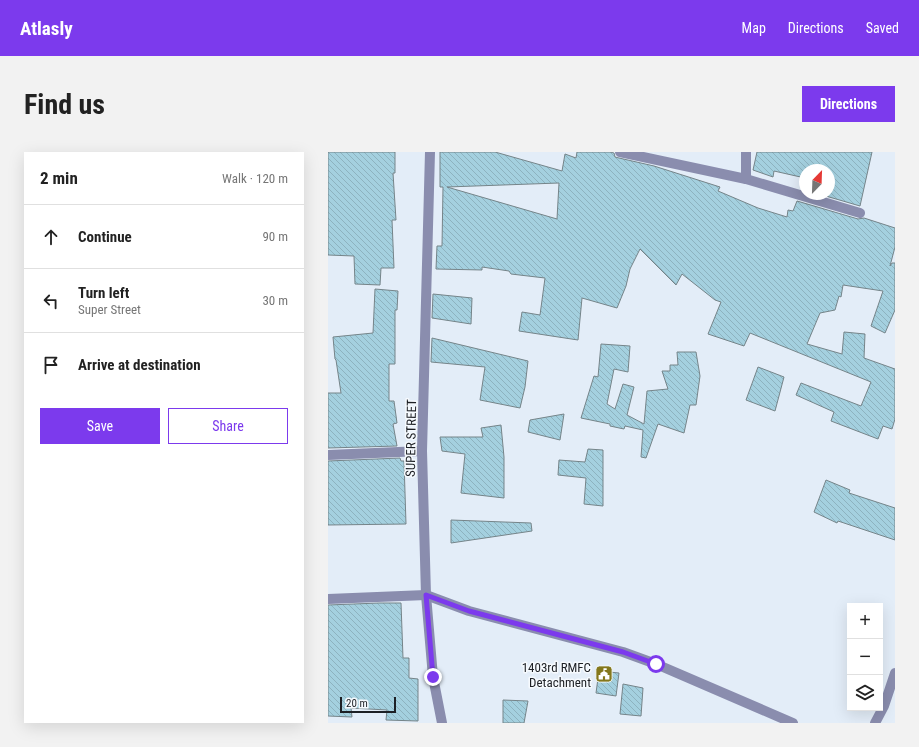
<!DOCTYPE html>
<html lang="en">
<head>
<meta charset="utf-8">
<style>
	body { margin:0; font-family:"Roboto Condensed",sans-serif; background:#f2f2f2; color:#222 }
	.controls { position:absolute; right:12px; bottom:12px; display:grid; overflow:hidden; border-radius:0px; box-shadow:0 4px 16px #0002 }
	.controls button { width:36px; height:36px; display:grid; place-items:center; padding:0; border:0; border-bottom:1px solid #e0e0e0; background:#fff; color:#222; font:20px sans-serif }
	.compass { position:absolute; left:471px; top:12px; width:36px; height:36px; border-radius:50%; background:#fff; box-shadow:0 4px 16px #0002; rotate:23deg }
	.scale { position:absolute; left:12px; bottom:10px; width:56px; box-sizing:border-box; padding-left:4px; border:2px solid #1d2025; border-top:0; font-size:11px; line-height:14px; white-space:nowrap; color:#1d2025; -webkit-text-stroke:3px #f6fafe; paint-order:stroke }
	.stop { position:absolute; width:12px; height:12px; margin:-9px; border:3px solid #7c3aed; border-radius:50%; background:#fff }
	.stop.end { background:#7c3aed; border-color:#fff; box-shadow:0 1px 4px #0008 }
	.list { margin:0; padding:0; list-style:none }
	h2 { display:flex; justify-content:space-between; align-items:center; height:52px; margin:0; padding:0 16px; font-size:17px }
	h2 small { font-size:13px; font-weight:400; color:#767676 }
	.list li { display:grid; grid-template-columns:26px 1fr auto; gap:12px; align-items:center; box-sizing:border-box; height:64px; padding:0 16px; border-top:1px solid #e0e0e0 }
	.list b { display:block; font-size:15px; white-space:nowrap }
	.list p { margin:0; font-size:13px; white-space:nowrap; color:#767676 }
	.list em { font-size:13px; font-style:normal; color:#767676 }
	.actions { display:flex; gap:8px; padding:12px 16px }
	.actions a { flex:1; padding:9px 0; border:1px solid #7c3aed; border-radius:0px; text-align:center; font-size:14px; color:#7c3aed }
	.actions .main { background:#7c3aed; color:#fff }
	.icon { flex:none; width:22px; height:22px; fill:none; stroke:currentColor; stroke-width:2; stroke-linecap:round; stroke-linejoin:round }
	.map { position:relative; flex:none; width:567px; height:571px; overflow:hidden; border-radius:0px }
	header { display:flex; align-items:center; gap:24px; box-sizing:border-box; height:56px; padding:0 20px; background:#7c3aed; color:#fff }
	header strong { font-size:19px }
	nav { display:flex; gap:22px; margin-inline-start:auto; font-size:14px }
	.intro { display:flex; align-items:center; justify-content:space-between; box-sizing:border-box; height:96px; padding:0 24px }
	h1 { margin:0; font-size:28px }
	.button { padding:10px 18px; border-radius:0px; background:#7c3aed; color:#fff; font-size:14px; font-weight:700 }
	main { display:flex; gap:24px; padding:0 24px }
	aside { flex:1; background:#fff; border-radius:0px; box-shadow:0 4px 16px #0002 }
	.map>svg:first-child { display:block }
	.building { fill:url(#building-back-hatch); stroke:#758489; fill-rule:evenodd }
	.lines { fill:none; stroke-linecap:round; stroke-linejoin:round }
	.service { stroke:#8a8dae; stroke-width:10 }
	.minor { stroke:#8a8dae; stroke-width:10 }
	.tertiary { stroke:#8a8dae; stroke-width:10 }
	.route { stroke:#7c3aed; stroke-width:5 }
	.labels { text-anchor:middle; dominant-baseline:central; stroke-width:3; stroke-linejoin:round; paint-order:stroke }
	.street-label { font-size:13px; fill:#1d2025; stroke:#f6fafe }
	.poi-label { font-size:13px; fill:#1d2025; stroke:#f6fafe; text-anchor:end }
</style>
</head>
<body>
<header>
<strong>Atlasly</strong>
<nav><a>Map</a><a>Directions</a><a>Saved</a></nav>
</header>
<div class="intro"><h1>Find us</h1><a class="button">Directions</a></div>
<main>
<aside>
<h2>2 min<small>Walk · 120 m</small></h2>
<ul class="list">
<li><svg class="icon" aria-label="ahead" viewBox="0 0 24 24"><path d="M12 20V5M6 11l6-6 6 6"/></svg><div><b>Continue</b></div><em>90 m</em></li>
<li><svg class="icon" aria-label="left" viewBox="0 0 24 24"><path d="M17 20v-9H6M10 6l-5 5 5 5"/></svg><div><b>Turn left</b><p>Super Street</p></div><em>30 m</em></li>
<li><svg class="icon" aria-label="arrive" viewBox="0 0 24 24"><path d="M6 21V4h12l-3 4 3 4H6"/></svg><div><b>Arrive at destination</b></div></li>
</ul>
<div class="actions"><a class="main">Save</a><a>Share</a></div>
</aside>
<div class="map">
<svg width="567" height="571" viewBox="0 0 567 571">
	<defs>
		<pattern id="building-back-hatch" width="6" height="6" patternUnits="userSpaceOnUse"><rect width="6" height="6" fill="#a4d0df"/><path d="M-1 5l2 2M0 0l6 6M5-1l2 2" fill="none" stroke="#8db2bf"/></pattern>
	</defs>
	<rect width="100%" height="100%" fill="#e3edf8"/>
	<g class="building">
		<path d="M0,0H67V21H65L68,68H64L66,116H53L52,133L27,132L26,104L0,103Z"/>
		<path d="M112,0H167L234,19L237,2L248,6L249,0H282L286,1L287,5L291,6L326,14L392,35L390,39L430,56L459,65L460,58L465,59L469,49L530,67L536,66L567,76V95L562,114L564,111H567V158L557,181L543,174L555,139L515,133L513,145L511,144L507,158L492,161L479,192L514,202L516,180L537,182L536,206L567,217V267L564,277L555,274L550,287L503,269L506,260L468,243L473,231L533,254L543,230L422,181L416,194L380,182L393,150L387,148L354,122L348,133L312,97L302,117L298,134L289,156L254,146L250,188L191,179L194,160L212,163L217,126L183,122L181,119L154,115V118L108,117L109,94H114L115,35H112ZM231,31L229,67L119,35Z"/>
		<path d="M429,0H544L532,54L491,42H501V18H477V26L446,19L445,25L425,18Z"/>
		<path d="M47,137L70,139L69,158H67V212H61V249H66L69,271L65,272L69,294L0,296V241H13L8,208L7,207L5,185L45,181Z"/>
		<path d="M105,142L144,146L143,172L104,166Z"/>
		<path d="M104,186L200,209L197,235L192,256L152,248L157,215L103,210Z"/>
		<path d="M273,192L302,194L300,220L286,217L279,252L287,257L295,232L306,235L299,263L316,272L319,239L340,237L334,219H342V213H350L349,200H368L372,224L368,253H362L356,281L330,272L318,306L313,305L315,278L297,274L296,277L282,274V272L253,266L266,224L270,225Z"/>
		<path d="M430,215L456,225L447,259L418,248Z"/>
		<path d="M236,262L232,288L200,280L202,268Z"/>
		<path d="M173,273L176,305V346L133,341L137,302L114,299L112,285H155L153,276Z"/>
		<path d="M260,297L275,298V354L256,352L258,326L230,323L231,308L257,310Z"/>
		<path d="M72,306L73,309H76L78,372L0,373V309Z"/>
		<path d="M498,328L522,338L521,341L567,356V388L510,369L509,371L486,360Z"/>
		<path d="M123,368L203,371L204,379L123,391Z"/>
		<path d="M51,451H73L75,506H81V526L90,527V569L58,568L59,558L23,556L24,565L0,564V453Z"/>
		<path d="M271,519L291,521L288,544L268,541Z"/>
		<path d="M295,532L315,536L313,564L292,562Z"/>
		<path d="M175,548L200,549L196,571H175Z"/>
	</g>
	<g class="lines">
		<path class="service" d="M0,447L98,443"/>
		<g class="minor">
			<path d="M292,0L418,27L532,61"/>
			<path d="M418,27V0"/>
			<path d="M0,303L94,299"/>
			<path d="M98,443L141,459L295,500L328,512L465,571"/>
			<path d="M547,571L556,554L567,521"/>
		</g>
		<path class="tertiary" d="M102,0L94,299L98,443L105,525L114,571"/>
	</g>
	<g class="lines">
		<path class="route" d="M105,525L98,443L141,459L295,500L328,512"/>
	</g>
	<defs>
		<g id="civic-square" transform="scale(0.9)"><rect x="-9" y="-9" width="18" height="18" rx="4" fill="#84781c" stroke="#f6fafe"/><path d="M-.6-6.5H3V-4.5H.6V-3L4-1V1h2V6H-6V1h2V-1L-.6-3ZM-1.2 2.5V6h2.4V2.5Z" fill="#fff"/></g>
	</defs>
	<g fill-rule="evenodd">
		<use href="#civic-square" x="276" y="522"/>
	</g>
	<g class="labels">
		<g class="street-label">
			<text transform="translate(83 286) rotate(-89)">SUPER STREET</text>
		</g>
		<g class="poi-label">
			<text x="263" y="515">1403rd RMFC<tspan x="263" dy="15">Detachment</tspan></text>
		</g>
	</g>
</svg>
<div class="controls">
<button>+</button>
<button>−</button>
<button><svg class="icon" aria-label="layers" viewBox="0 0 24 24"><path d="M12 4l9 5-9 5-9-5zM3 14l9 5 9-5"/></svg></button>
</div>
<svg class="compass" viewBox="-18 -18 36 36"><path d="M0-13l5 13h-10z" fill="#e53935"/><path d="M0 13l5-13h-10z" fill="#767676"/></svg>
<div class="scale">20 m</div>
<div class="stop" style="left:328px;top:512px"></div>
<div class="stop end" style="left:105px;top:525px"></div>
</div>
</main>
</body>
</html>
